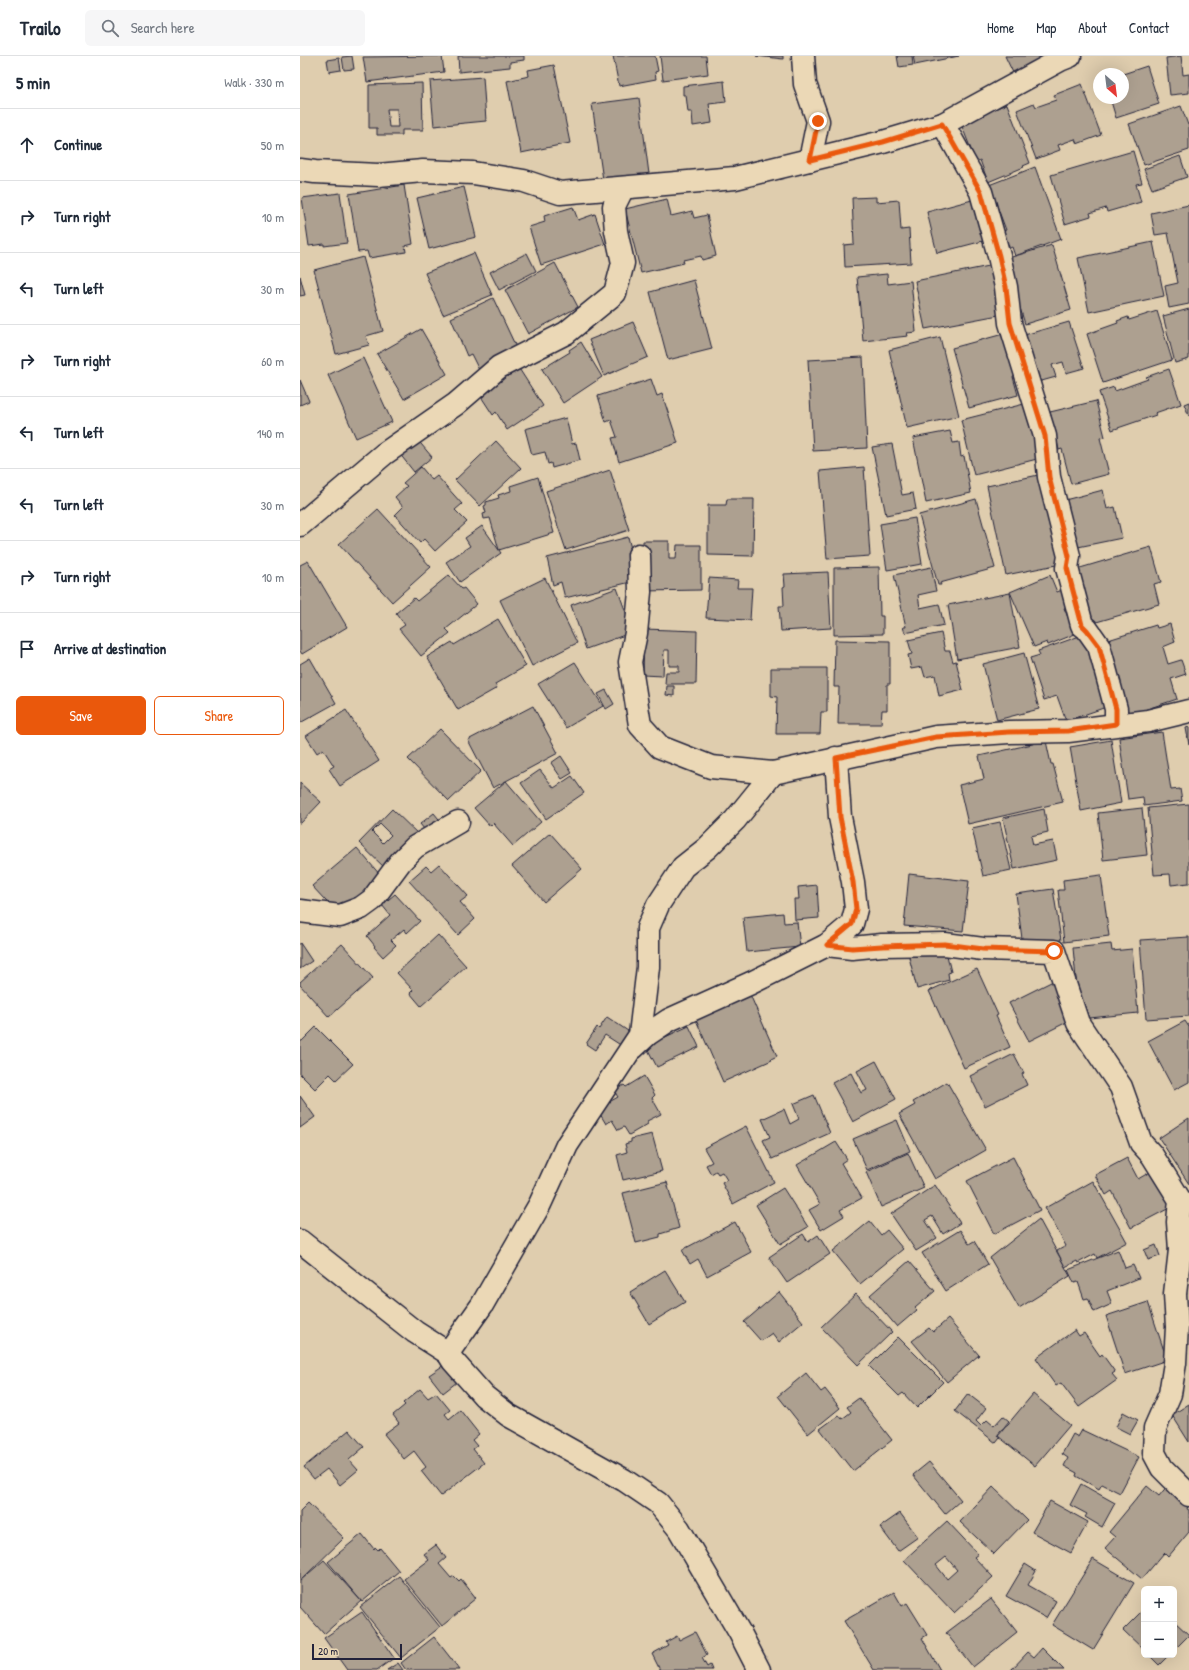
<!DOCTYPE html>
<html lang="en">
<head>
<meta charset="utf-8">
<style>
	body { margin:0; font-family:"Patrick Hand",sans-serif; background:#f6f6f7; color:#1f2937 }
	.controls { position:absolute; right:12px; bottom:12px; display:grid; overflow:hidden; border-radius:6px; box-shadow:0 4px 16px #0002 }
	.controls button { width:36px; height:36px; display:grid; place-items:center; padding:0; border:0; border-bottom:1px solid #e0e1e3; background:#fff; color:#1f2937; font:20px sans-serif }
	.compass { position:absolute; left:793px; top:12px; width:36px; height:36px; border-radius:50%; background:#fff; box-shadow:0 4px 16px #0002; rotate:152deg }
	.scale { position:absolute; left:12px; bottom:10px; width:90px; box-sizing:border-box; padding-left:4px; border:2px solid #22223b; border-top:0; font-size:11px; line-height:14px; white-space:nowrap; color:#22223b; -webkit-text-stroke:3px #ebd8b6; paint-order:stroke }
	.stop { position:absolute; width:12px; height:12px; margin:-9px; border:3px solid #ea580c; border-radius:50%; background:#fff }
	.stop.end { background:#ea580c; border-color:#fff; box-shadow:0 1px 4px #0008 }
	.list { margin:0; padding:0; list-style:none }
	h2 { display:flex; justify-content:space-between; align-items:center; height:52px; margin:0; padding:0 16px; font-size:17px }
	h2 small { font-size:13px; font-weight:400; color:#747a83 }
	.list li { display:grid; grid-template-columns:26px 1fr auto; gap:12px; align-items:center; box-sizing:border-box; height:72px; padding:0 16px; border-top:1px solid #e0e1e3 }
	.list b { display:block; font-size:15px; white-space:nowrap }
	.list em { font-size:13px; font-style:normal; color:#747a83 }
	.actions { display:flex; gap:8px; padding:12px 16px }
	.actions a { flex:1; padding:9px 0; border:1px solid #ea580c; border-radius:6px; text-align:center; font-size:14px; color:#ea580c }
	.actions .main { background:#ea580c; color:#fff }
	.icon { flex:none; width:22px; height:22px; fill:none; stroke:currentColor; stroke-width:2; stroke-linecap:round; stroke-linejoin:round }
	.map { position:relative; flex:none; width:889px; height:1614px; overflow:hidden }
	header { display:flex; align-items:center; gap:24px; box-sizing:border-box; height:56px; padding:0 20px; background:#fff; border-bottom:1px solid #e0e1e3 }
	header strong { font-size:19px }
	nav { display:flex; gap:22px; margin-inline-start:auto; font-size:14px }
	.search { width:280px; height:36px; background:#f6f6f7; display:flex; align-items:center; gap:10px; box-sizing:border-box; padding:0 14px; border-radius:6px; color:#747a83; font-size:15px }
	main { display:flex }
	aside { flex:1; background:#fff }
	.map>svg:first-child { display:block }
	.building { fill:#ada090; stroke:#22223b; fill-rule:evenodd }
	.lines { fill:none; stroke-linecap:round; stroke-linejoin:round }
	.minor-casing { stroke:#22223b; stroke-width:25 }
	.minor { stroke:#ebd8b6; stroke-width:22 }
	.route { stroke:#ea580c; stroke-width:5 }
</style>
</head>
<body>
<header>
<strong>Trailo</strong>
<div class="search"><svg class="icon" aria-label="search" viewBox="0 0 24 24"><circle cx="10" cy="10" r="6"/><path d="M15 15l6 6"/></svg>Search here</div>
<nav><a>Home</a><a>Map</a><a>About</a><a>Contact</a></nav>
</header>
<main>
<aside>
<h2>5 min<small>Walk · 330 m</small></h2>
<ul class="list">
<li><svg class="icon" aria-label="ahead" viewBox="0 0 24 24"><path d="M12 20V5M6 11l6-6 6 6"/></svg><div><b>Continue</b></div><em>50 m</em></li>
<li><svg class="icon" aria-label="right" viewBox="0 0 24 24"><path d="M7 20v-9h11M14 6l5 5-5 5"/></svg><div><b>Turn right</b></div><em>10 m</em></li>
<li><svg class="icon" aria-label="left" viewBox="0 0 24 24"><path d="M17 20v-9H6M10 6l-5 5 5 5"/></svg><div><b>Turn left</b></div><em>30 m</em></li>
<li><svg class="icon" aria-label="right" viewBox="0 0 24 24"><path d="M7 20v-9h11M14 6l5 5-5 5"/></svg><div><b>Turn right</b></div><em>60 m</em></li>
<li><svg class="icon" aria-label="left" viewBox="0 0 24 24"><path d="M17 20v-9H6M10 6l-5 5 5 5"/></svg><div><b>Turn left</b></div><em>140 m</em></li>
<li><svg class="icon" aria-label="left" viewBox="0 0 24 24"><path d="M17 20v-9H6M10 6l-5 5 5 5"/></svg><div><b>Turn left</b></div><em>30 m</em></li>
<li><svg class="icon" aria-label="right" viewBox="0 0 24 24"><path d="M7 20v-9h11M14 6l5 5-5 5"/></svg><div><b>Turn right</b></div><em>10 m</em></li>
<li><svg class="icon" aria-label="arrive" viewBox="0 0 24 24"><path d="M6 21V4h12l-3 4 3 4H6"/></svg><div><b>Arrive at destination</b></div></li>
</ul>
<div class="actions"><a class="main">Save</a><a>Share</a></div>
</aside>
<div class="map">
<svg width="889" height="1614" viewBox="0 0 889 1614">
	<rect width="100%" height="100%" fill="#dfcdae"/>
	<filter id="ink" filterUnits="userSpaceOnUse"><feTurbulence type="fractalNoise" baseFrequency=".025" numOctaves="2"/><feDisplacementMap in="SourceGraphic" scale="8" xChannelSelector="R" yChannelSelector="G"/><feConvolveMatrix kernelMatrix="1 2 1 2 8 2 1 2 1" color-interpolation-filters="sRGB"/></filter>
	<g filter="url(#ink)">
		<g class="building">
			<path d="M52,0L54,13L44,14L42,1Z"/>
			<path d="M142,0L144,16L67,26L63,1Z"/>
			<path d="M158,0H224V4L210,6V11L159,16Z"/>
			<path d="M313,0H355L358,15L355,16L356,23L319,30Z"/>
			<path d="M360,0H406L408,18L363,24Z"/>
			<path d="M456,0H483V3Z"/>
			<path d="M597,0H612L613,9L599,11Z"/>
			<path d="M613,0H659L615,9Z"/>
			<path d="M705,0H748L716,23Z"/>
			<path d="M881,0L883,19L889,18V37L870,39L866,2Z"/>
			<path d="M39,2L41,14L29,16L27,4Z"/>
			<path d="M254,9L270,87L221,97L207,25L229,20L228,14Z"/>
			<path d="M847,10L859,48L816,62L810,42H823V18Z"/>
			<path d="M183,21L186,65L134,70L130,25Z"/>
			<path d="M424,25L426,46L409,48L412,67L393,70L392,56H388L386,39H383V30Z"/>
			<path d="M122,27L123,74H102V79H77V72H69V29ZM87,53H97L98,71H89Z"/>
			<path d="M782,28L801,79L777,88L775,83L758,89L760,94L736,103L717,54L734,47L736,51L756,44L754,39Z"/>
			<path d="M339,42L349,118L303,124L292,48Z"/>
			<path d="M707,48L730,107L723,110L724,111L688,126L680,104L676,106L661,68L683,60L681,58Z"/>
			<path d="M881,50L888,69H889V94L844,109L829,68Z"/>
			<path d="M833,95L842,127L836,128L841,146L807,156L806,152L790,157L791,160L765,168L751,119Z"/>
			<path d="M880,100L887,121L852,133L844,113Z"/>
			<path d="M735,111L761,183L715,200L712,191L706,194L700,176L706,174L689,129Z"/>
			<path d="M104,129L113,188L105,190L106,196L69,202L67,195L58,196L49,138Z"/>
			<path d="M164,131L176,181L129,193L117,142Z"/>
			<path d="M40,137L47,187L24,190V188L9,190L2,142Z"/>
			<path d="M576,141V146L599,144L601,174L609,173L611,207L545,211L544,189L554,188L552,142Z"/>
			<path d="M367,143L371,160L392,155L394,162L407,159L416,200L402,204L401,200L383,204L384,207L341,217L325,153Z"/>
			<path d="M672,144L683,185L637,197L627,156Z"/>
			<path d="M889,149V248L869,252L865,230L878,227L868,177L855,179L851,157Z"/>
			<path d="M273,151L278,164L295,158L305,188L241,209L229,171L245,166L244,160Z"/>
			<path d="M853,186L864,240L789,256L778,202Z"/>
			<path d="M752,189L771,254L725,268L705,203Z"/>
			<path d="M174,197L192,239L143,259L125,217Z"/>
			<path d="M227,197L236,215L199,234L190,216Z"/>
			<path d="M63,201L83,275L66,280L69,289L36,298L14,214Z"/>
			<path d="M255,207L278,251L228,278L205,234Z"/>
			<path d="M694,209L704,258L625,273L615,225Z"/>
			<path d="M587,218L588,228L611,225L616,276L607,277L608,280L563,285L557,221Z"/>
			<path d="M0,220L5,239L0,240Z"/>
			<path d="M394,224L412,293L368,304L350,236Z"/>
			<path d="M193,242L216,291L179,314L171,298L167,300L151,262Z"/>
			<path d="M889,253V303L875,307L863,260Z"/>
			<path d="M857,255L872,304L803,327L787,278L818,267L817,265L828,261L829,264Z"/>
			<path d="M333,266L348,301L304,320L289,284Z"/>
			<path d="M769,266L784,312L766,317L763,306L752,309L756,321L731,328L721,280Z"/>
			<path d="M121,273L147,318L104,343L77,298Z"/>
			<path d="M707,277L719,320L713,321L718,339L669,352L652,292Z"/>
			<path d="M640,281L659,360L607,372L589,294Z"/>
			<path d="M281,286L302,321L263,347L242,313L270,296L269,294Z"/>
			<path d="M563,301L567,392L513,395L508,304Z"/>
			<path d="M63,302L92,366L56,382L28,319Z"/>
			<path d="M218,311L243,350L207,374L196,356L193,359L178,336Z"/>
			<path d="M869,313L881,348L855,357L856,359L812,374L799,336L814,331L815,335L848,323L846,321Z"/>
			<path d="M351,323L357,340L362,338L378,387L319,406L312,382L317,381L311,364L306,366L298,340Z"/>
			<path d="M0,324L9,345L0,349Z"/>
			<path d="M796,345L805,381L800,382L809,418L771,428L762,393L759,394L750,356Z"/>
			<path d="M889,346V360L884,348Z"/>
			<path d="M728,347L741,402L674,419L661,364Z"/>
			<path d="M266,362L272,388L276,387L280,404L252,412L251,407L248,408L245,396L232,399L225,373Z"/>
			<path d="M650,375L653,387L659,386L661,401L664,400L671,437L626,447L613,382Z"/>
			<path d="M116,382L132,401L114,416L99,397Z"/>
			<path d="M196,385L221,412L180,450L155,424Z"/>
			<path d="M592,388L602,439L613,437L616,453L586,459L572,391Z"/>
			<path d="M121,411L132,424L137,420L162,448L155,454L167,466L135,495L124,483L120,487L95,459L103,451L95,441L107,430L103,427Z"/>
			<path d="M564,411L570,500L527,503L520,415Z"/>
			<path d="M310,414L329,474L266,494L246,435Z"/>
			<path d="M743,418L766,507L706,519L687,430Z"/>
			<path d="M238,421L254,477L199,494L190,462L184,463L183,458L186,457L184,450L186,449V446L199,442L198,439L211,435L210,430Z"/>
			<path d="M803,434L807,453L815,451L822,482L778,491L774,473L767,475L761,445Z"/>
			<path d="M427,443H454L453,500L408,499V449H426Z"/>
			<path d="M676,443L695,512L640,527L641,529H638L619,459Z"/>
			<path d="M78,453L131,511L92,546L39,488Z"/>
			<path d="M615,462L622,508L587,514L580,468Z"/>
			<path d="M182,470L201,497L160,526L146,506L170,490L165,482Z"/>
			<path d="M328,481L339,524L265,542L261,526L253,529L247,502Z"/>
			<path d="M343,485H369V503H376L377,489H401V534L343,535Z"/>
			<path d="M851,491L861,526L854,528L859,548L786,569L770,515Z"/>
			<path d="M8,505L47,571L2,598L0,595V509Z"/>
			<path d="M579,511L580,560H583V578L534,579V512Z"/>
			<path d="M631,511L636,535L618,539L620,552L639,548L644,569L605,577L603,571H606L594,519Z"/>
			<path d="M528,516L531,572L481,575L479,550H484L483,531L485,530L484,518Z"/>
			<path d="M149,519L162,533L164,532L177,548L146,573L150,577L121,600L99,573L105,569L96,557L114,542L117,545Z"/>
			<path d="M750,519L757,536L767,532L774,548L764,552L775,578L748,589L747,586L734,591L710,536Z"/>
			<path d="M245,522L277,587L232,610L200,544Z"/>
			<path d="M409,522L438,524L437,532H452L450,564L406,562Z"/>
			<path d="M317,532L333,576L286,593L271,549Z"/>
			<path d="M710,537L720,591L657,603L648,549Z"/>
			<path d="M198,563L226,610L195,628L197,632L158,654L127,601L152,586L154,589Z"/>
			<path d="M870,568L875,586L863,591L868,608L881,604L886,618L871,623L877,643L829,659L805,585L856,569L857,572Z"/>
			<path d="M344,573L397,575L396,628H365L366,616H379V610H369V594H364L363,620L343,619Z"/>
			<path d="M641,577L645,595H650L653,606L656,605L663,634L639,640L635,619L625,621L622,611L611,613L608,599L612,598L608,584Z"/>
			<path d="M788,577L812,649L766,665L757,640L744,644L730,602L740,599L738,595Z"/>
			<path d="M535,584L590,585V628H587V654H582L581,668H538L539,631H534Z"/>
			<path d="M724,597L739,653L697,664L683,608Z"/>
			<path d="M10,602L36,647L0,667V608Z"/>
			<path d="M275,606L303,650L266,672L238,628Z"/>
			<path d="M471,612H527V656H521L520,678H476L477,641L471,640Z"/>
			<path d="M367,630H374V640L366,639Z"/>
			<path d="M306,634L314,648L306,653L298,638Z"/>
			<path d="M233,650L258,697L193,732L168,684Z"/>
			<path d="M46,654L79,705L40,730L29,713L34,710L23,693L17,697L6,680Z"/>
			<path d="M889,671V689L886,672Z"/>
			<path d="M140,673L181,715L149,745L108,703Z"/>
			<path d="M862,676L871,734L880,733L882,745L844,750L843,741L828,743L819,682Z"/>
			<path d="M811,684L821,747L781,755L770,691Z"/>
			<path d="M746,685L751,708H753L763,746L668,768L659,729L684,723L679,700Z"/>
			<path d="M261,700L272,717L262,723L251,707Z"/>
			<path d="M240,714L254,732L272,720L284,737L246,763L221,727Z"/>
			<path d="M206,725L241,766L213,790L193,767L190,770L174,752Z"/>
			<path d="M0,727L21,746L0,768Z"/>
			<path d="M889,748V827L871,829L870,818L854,819L848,752Z"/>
			<path d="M842,752L847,799L803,804L798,757Z"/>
			<path d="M92,753L120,780L87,814L59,787ZM80,768L91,779L83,787L72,776Z"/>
			<path d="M744,753L748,776L731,780L733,789L753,785L757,804L714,813L703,762Z"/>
			<path d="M134,757L143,768L129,779L120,768Z"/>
			<path d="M700,766L711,814L683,820L672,772Z"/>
			<path d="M250,777L282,813L244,846L212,810Z"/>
			<path d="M57,792L81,820L38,858L12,830Z"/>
			<path d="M139,808L168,840L160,846L175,863L158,879L109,825L126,810L131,815Z"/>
			<path d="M609,818L669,825L663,875L604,870Z"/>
			<path d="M801,819L809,880L764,886L758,834H764L763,824Z"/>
			<path d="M517,829L519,862L495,864L494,843H499L498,831Z"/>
			<path d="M753,833L761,884L723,890L716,838Z"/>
			<path d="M95,838L120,865L107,877L104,873L91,884L96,889L83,901L74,891L75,890L67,880L90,859L82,849Z"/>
			<path d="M483,857L484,867L497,866L500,891L447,896L443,861Z"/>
			<path d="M138,879L166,910L121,950L110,937L113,934L97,917Z"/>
			<path d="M889,881V960L846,963L840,884Z"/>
			<path d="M0,887L12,905L0,913Z"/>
			<path d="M42,888L73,922L29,961L0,929V926Z"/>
			<path d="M811,888L812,895L832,893L838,957L780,963L773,892Z"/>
			<path d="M645,891L651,916L648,917L649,924L617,933L609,901Z"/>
			<path d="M677,913L698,959L696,960L710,991L664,1012L629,935Z"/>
			<path d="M753,925L773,963L729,985L709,947Z"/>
			<path d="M448,934L477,1000L471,1003L472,1004L423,1026L393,957Z"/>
			<path d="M307,961L331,977L322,990L305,979L295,994L286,988L297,971L299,973Z"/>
			<path d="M885,965L889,971V1026L874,1034L848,985Z"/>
			<path d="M389,970L399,991L357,1011L346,990Z"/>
			<path d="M16,971L53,1008L36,1024L30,1018L15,1033L0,1018V985H2Z"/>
			<path d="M714,998L724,1017L722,1018L727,1029L685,1050L670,1020Z"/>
			<path d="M576,1005L596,1043L553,1066L532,1027L551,1017L561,1037L567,1034L557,1015Z"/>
			<path d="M344,1020L355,1039L352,1042L361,1058L347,1065L348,1068L329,1079L324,1071L318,1074L312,1064L306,1068L297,1053L318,1041L314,1035L324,1029L326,1031Z"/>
			<path d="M647,1026L686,1094L635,1123L599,1058L615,1049L613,1046Z"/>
			<path d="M514,1039L530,1077L472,1103L463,1084L470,1081L462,1063L484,1053L490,1068L499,1063L493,1048Z"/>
			<path d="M0,1040L15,1061L0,1072Z"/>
			<path d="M889,1062V1128L859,1082Z"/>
			<path d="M597,1064L610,1095L567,1114L553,1083Z"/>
			<path d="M446,1070L474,1126L433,1148L422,1127L427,1124L422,1116L418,1118L416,1115L411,1118L406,1109L412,1106L404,1092Z"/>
			<path d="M352,1078L362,1115L323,1124L317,1099L327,1096L325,1088L331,1086V1083Z"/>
			<path d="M536,1086L547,1103L541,1107L562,1142L540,1154L544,1160L521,1174L509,1154L520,1148L497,1109Z"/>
			<path d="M608,1097L624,1132L581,1151L566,1116Z"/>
			<path d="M713,1101L740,1154L694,1178L667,1125Z"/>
			<path d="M827,1102L838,1123L857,1112L877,1148L831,1172L812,1135L806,1139L795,1119Z"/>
			<path d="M793,1125L827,1186L797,1202L795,1198L778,1207L777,1205L765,1211L757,1195L766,1190L745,1152Z"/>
			<path d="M367,1126L379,1172L360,1178V1181L336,1187L323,1137Z"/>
			<path d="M635,1129L660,1167L643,1178L632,1160L625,1164L637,1182L616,1195L591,1158Z"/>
			<path d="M483,1132L508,1171L480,1188L456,1149Z"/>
			<path d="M739,1163L770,1220L719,1252L690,1202Z"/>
			<path d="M570,1165L581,1179L587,1174L603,1193L560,1228L533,1195Z"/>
			<path d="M435,1166L451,1196L407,1220L398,1203L390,1208L382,1194Z"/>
			<path d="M660,1174L669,1188L674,1185L688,1208L646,1235L622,1197Z"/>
			<path d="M503,1178L508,1186L518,1179L530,1198L487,1227L469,1201Z"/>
			<path d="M856,1189L860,1200L848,1204L844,1194Z"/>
			<path d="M818,1194L825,1212L833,1209L839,1222L807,1235L812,1248L794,1256L788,1242L784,1243L778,1226L774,1227L768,1214Z"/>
			<path d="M609,1205L635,1235L615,1252L617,1254L597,1271L570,1239Z"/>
			<path d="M365,1214L385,1246L349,1268L330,1236Z"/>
			<path d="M479,1236L503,1266L479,1286L472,1277L461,1285L444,1266Z"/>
			<path d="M556,1238L592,1276L558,1309L521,1271Z"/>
			<path d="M848,1246L867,1304L825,1318L806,1260Z"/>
			<path d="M648,1263L679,1299L647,1326L612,1285L629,1272L633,1276Z"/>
			<path d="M775,1274L779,1280L784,1277L800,1300L802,1298L815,1316L812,1318L817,1324L779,1351L761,1327L756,1330L736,1302Z"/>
			<path d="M598,1281L643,1326L617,1352L603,1337L599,1340L569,1310Z"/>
			<path d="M144,1309L157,1326L143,1337L129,1319Z"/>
			<path d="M506,1317L521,1336L525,1333L540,1352L508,1378L478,1340Z"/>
			<path d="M120,1333L128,1342L136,1337L150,1354L145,1358L149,1363L160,1354L179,1378L172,1384L177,1390L173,1393L184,1407L141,1440L121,1415L126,1411L114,1395L104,1403L84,1378L99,1367L93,1359L105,1349L103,1347Z"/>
			<path d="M668,1338L686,1352L676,1365L681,1370L687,1364L694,1370L703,1360L709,1365L697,1380L700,1382L696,1387L655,1355Z"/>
			<path d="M733,1338L770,1369L735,1410L698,1380Z"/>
			<path d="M559,1342L592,1384L553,1415L520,1373L539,1359L542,1363L551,1356L547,1351Z"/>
			<path d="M889,1348V1386L872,1359Z"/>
			<path d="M823,1356L838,1364L830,1378L816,1371Z"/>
			<path d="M49,1374L64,1391L49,1404L58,1414L40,1429L27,1413L14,1423L4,1411Z"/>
			<path d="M782,1374L839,1401L820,1437L802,1428L799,1433L776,1420L777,1417L764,1410L768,1402L762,1398L773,1378L778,1381Z"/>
			<path d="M629,1406L661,1444L645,1458L613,1419Z"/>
			<path d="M781,1428L815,1447L802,1471L785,1461L787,1458L770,1449Z"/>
			<path d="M868,1429L889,1447L887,1453L889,1454V1476L868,1501L864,1497L842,1523L805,1492L815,1481L809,1476L847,1430L859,1440Z"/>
			<path d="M693,1431L727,1464L694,1498L660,1466Z"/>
			<path d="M750,1445L788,1466L771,1497L732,1476Z"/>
			<path d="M8,1447L44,1482L0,1525V1455Z"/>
			<path d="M600,1457L618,1481L598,1495L580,1471Z"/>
			<path d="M647,1465L678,1498L674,1501L693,1521L654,1557L604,1504ZM646,1501L657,1514L647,1523L636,1509Z"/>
			<path d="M62,1478L74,1493L75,1491L78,1494L80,1492L99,1515L62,1546L28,1506Z"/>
			<path d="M136,1489L146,1502L139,1508L151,1522L154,1520L159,1525L161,1523L176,1542L142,1570L104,1523L129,1504L124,1498Z"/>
			<path d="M793,1503L834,1527L793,1594L752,1569Z"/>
			<path d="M24,1504L61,1545L24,1578L0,1551V1525Z"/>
			<path d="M725,1508L736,1515L728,1529L756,1545L746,1562L706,1540Z"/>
			<path d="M99,1520L140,1571L101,1602L60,1551Z"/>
			<path d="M594,1536L602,1550L607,1547L627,1579L622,1582L640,1614H574L544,1565Z"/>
			<path d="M691,1543L717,1576L673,1611L646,1577Z"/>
			<path d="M844,1553V1594L823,1574Z"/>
			<path d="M62,1556L94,1602L77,1614H47L24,1582Z"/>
			<path d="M874,1565L889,1579L874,1594Z"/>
			<path d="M395,1576L407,1599L402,1602L407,1611L410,1609L412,1614H360L352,1598L368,1589L366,1586L377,1580L379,1584Z"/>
			<path d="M134,1581L160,1614H106L101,1607Z"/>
			<path d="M742,1592L764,1614H711L728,1596L734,1601Z"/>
			<path d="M849,1599H869L859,1609Z"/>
			<path d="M98,1607L103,1614H87Z"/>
		</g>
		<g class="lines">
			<g class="minor-casing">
				<g id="minor">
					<path d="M503,0L505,28L518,65L510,104"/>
					<path d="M643,68L681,136L699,200L706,231L710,267L745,380L749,421L769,500L767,512L782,569L787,573L799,590L816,653V668"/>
					<path d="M0,114L15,116L78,119L123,115L173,117L224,125L260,137L435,122L583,86L643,68L760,4L770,0"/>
					<path d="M0,469L84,398L156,348L199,311L266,277L315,237L323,207L316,175L314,150L323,132"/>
					<path d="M339,499L340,536L336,577L330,606L340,669L360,691L411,711L473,717L636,681L709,676L768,675L848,665L889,655"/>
					<path d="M0,855L40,860L61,852L72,844L101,805L115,791L158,766"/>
					<path d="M527,889L552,892L582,889L645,888L683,893L754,895L778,967L821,1031L841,1087L852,1099L880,1144L878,1166L880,1194"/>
					<path d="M333,992L348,978L369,964L451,927L527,889L552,868L556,853L553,826L540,761L536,702"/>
					<path d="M0,1185L115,1276L148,1297L153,1305L184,1340L208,1359L324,1424L358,1447L379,1473L440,1577L459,1614"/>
					<path d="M889,1185L880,1194L875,1238L877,1271L875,1307L870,1338L855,1372L854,1397L862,1412L889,1439"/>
					<path d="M148,1297L182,1249L240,1148L267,1089L340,979L348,911V872L358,849L383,811L407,792L435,764L473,717"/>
				</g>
			</g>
			<use href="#minor" class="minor"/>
		</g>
	</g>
	<g class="lines" filter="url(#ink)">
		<path class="route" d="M518,65L510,104L583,86L642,68L681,136L699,200L706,231L710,267L745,380L749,421L769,500L767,512L782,569L787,574L799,590L816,653V668L768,675L709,676L636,681L536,702L540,761L553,826L556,853L552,868L527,889L552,892L582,890L645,888L683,893L754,895"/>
	</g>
</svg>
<div class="controls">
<button>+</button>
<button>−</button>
</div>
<svg class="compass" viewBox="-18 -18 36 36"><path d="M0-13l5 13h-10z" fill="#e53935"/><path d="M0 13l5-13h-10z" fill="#747a83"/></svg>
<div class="scale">20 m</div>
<div class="stop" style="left:754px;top:895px"></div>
<div class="stop end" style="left:518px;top:65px"></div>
</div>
</main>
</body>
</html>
